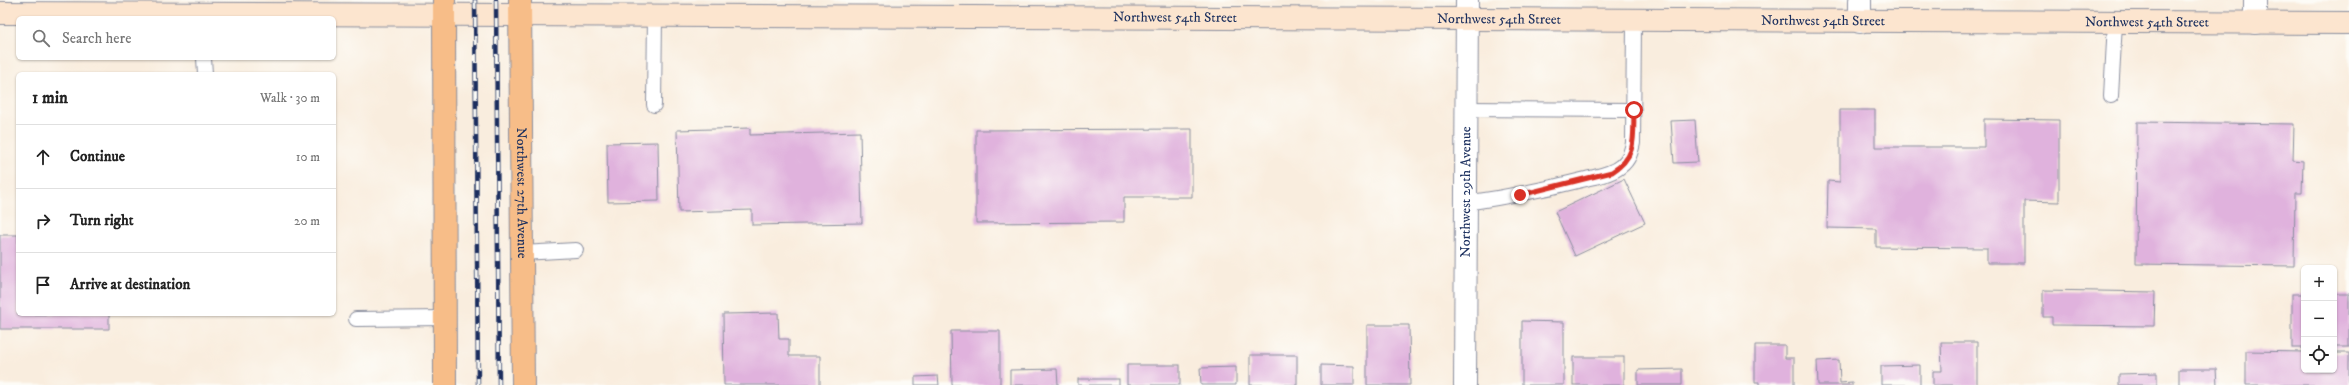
<!DOCTYPE html>
<html lang="en">
<head>
<meta charset="utf-8">
<style>
	body { margin:0; font-family:"IM FELL DW Pica",serif; background:#f6f6f6; color:#222 }
	.controls { position:absolute; right:12px; bottom:12px; display:grid; overflow:hidden; border-radius:6px; box-shadow:0 1px 3px #0004 }
	.controls button { width:36px; height:36px; display:grid; place-items:center; padding:0; border:0; border-bottom:1px solid #e0e0e0; background:#fff; color:#222; font:20px sans-serif }
	.stop { position:absolute; width:12px; height:12px; margin:-9px; border:3px solid #d93025; border-radius:50%; background:#fff }
	.stop.end { background:#d93025; border-color:#fff; box-shadow:0 1px 4px #0008 }
	.list { margin:0; padding:0; list-style:none }
	h2 { display:flex; justify-content:space-between; align-items:center; height:52px; margin:0; padding:0 16px; font-size:17px }
	h2 small { font-size:13px; font-weight:400; color:#767676 }
	.list li { display:grid; grid-template-columns:26px 1fr auto; gap:12px; align-items:center; box-sizing:border-box; height:64px; padding:0 16px; border-top:1px solid #e0e0e0 }
	.list b { display:block; font-size:15px; white-space:nowrap }
	.list em { font-size:13px; font-style:normal; color:#767676 }
	.icon { flex:none; width:22px; height:22px; fill:none; stroke:currentColor; stroke-width:2; stroke-linecap:round; stroke-linejoin:round }
	.map { position:relative; flex:none; width:2349px; height:385px; overflow:hidden }
	.search { position:absolute; background:#fff; box-shadow:0 1px 3px #0004; left:16px; top:16px; width:320px; height:44px; display:flex; align-items:center; gap:10px; box-sizing:border-box; padding:0 14px; border-radius:6px; color:#767676; font-size:15px }
	.panel { position:absolute; background:#fff; box-shadow:0 1px 3px #0004; left:16px; top:72px; width:320px; height:244px; border-radius:6px }
	.map>svg:first-child { display:block }
	.building { fill:#e0b2dd }
	.lines { fill:none; stroke-linecap:round; stroke-linejoin:round }
	.service-casing { stroke:#8a8e9e; stroke-width:16 }
	.minor-casing { stroke:#8a8e9e; stroke-width:24 }
	.secondary-casing { stroke:#8a8e9e; stroke-width:24 }
	.primary-casing { stroke:#8a8e9e; stroke-width:24 }
	.service { stroke:#fff; stroke-width:14 }
	.minor { stroke:#fff; stroke-width:22 }
	.secondary { stroke:#fce5cf; stroke-width:22 }
	.primary { stroke:#f7bd88; stroke-width:22 }
	.rail-casing { stroke:#1b2f5e; stroke-width:4.5 }
	.rail { stroke:#fdfcf7; stroke-width:3; stroke-dasharray:9; stroke-linecap:butt }
	.route { stroke:#d93025; stroke-width:5 }
	.labels { text-anchor:middle; dominant-baseline:central; stroke-width:4; stroke-linejoin:round; paint-order:stroke }
	.street-label { font-size:14px; fill:#1b2f5e; stroke:#fdfcf7 }
</style>
</head>
<body>
<div class="map">
<svg width="2349" height="385" viewBox="0 0 2349 385">
	<rect width="100%" height="100%" fill="#fdfcf7"/>
	<filter id="ink" filterUnits="userSpaceOnUse"><feTurbulence type="fractalNoise" baseFrequency=".025" numOctaves="2"/><feDisplacementMap in="SourceGraphic" scale="8" xChannelSelector="R" yChannelSelector="G"/><feConvolveMatrix kernelMatrix="1 2 1 2 8 2 1 2 1" color-interpolation-filters="sRGB"/></filter>
	<filter id="wash" filterUnits="userSpaceOnUse"><feTurbulence type="fractalNoise" baseFrequency=".012" numOctaves="4" result="noise"/><feDisplacementMap in="SourceGraphic" scale="16" xChannelSelector="R" yChannelSelector="G"/><feGaussianBlur stdDeviation="0.9" result="paint"/><feColorMatrix in="noise" values="0 0 0 0 0 0 0 0 0 0 0 0 0 0 0 0 0 1.4 0 .05"/><feComposite in="paint" operator="in"/></filter>
	<g filter="url(#wash)">
		<rect width="100%" height="100%" fill="#f9edde"/>
		<g id="blocks">
			<g class="building">
				<path d="M1840,110H1875V147H1984V119L2059,120V202L2024,201V263H1987V248L1876,247V229L1827,228L1828,181L1840,182Z"/>
				<path d="M1695,120L1698,162L1674,163L1671,121Z"/>
				<path d="M2137,122L2294,124L2293,160L2303,161L2302,193H2295L2294,266L2136,264Z"/>
				<path d="M750,128V135L860,132L862,223L752,225V210L679,212L677,130Z"/>
				<path d="M1192,129V197H1124V222L976,223V130Z"/>
				<path d="M658,142L659,201L608,202L607,143Z"/>
				<path d="M1624,179L1645,223L1575,256L1555,212Z"/>
				<path d="M0,235H18V314H109V329H0Z"/>
				<path d="M2043,290L2155,292L2154,326L2052,325V317H2043Z"/>
				<rect x="2292" y="294" width="12" height="54"/>
				<rect x="2334" y="294" width="15" height="53"/>
				<path d="M778,313L779,339H789V356H820V385H724L723,314Z"/>
				<path d="M1522,321L1564,322V385H1522Z"/>
				<path d="M1367,325H1409L1410,385H1367Z"/>
				<path d="M951,331H1000V385H952Z"/>
				<path d="M1941,342H1977V385H1933V371H1942Z"/>
				<path d="M1755,345H1785V358H1794V385H1759V382H1755Z"/>
				<path d="M2246,351L2304,352V370H2334V353H2349V385H2246Z"/>
				<rect x="1250" y="355" width="47" height="30"/>
				<rect x="1573" y="357" width="51" height="28"/>
				<path d="M1839,360L1840,383L1852,382V385H1818L1817,361Z"/>
				<rect x="1127" y="365" width="53" height="20"/>
				<path d="M1321,365L1354,366V385H1321Z"/>
				<path d="M1920,365V385H1881V366Z"/>
				<path d="M1236,367V385H1201L1200,368Z"/>
				<path d="M1057,369L1058,385H1010V370Z"/>
				<path d="M1682,369V385H1638V370Z"/>
				<path d="M2179,369H2216L2217,385H2179Z"/>
				<path d="M2157,373V385H2119V374Z"/>
				<path d="M938,376L939,385H915V377Z"/>
				<rect x="1078" y="379" width="41" height="6"/>
			</g>
		</g>
	</g>
	<g filter="url(#ink)">
		<use href="#blocks" fill-opacity="0" stroke="#8a8e9e" stroke-width="1"/>
		<g class="lines">
			<g class="service-casing">
				<g id="service">
					<path d="M204,58L205,74"/>
					<path d="M2111,96L2115,23"/>
					<path d="M654,105L655,15"/>
					<path d="M1466,109L1634,110"/>
					<path d="M1466,203C1506,197 1547,189 1586,179C1598,176 1612,174 1621,166C1629,160 1631,152 1633,143L1634,21"/>
					<path d="M522,253L576,250"/>
					<path d="M356,319L445,318"/>
				</g>
			</g>
			<g class="minor-casing">
				<g id="minor">
					<path d="M1860,22V0"/>
					<path d="M2255,23V0"/>
					<path id="s1" d="M1465,385L1467,0"/>
				</g>
			</g>
			<g class="secondary-casing">
				<g id="secondary">
					<path id="s2" d="M0,13C783,14 1566,21 2349,23"/>
				</g>
			</g>
			<g class="primary-casing">
				<g id="primary">
					<path d="M444,0L445,385"/>
					<path id="s3" d="M520,0L523,385"/>
				</g>
			</g>
			<use href="#service" class="service"/>
			<use href="#minor" class="minor"/>
			<use href="#secondary" class="secondary"/>
			<use href="#primary" class="primary"/>
			<g class="rail-casing">
				<g id="rail">
					<path d="M475,0L478,385"/>
					<path d="M496,0L499,385"/>
				</g>
			</g>
			<use href="#rail" class="rail"/>
		</g>
	</g>
	<g class="lines" filter="url(#ink)">
		<path class="route" d="M1520,195L1612,172C1638,156 1633,137 1634,110"/>
	</g>
	<g class="labels">
		<g class="street-label">
			<text stroke="none"><textPath href="#s2" startOffset="1175">Northwest 54th Street</textPath></text>
			<text stroke="none"><textPath href="#s2" startOffset="1499">Northwest 54th Street</textPath></text>
			<text stroke="none"><textPath href="#s2" startOffset="1823">Northwest 54th Street</textPath></text>
			<text stroke="none"><textPath href="#s2" startOffset="2147">Northwest 54th Street</textPath></text>
			<text stroke="none"><textPath href="#s1" startOffset="193">Northwest 29th Avenue</textPath></text>
			<text stroke="none"><textPath href="#s3" startOffset="193">Northwest 27th Avenue</textPath></text>
		</g>
	</g>
</svg>
<div class="controls">
<button>+</button>
<button>−</button>
<button><svg class="icon" aria-label="locate" viewBox="0 0 24 24"><circle cx="12" cy="12" r="6"/><path d="M12 2v4M12 18v4M2 12h4M18 12h4"/></svg></button>
</div>
<div class="stop" style="left:1634px;top:110px"></div>
<div class="stop end" style="left:1520px;top:195px"></div>
<div class="search"><svg class="icon" aria-label="search" viewBox="0 0 24 24"><circle cx="10" cy="10" r="6"/><path d="M15 15l6 6"/></svg>Search here</div>
<section class="panel">
<h2>1 min<small>Walk · 30 m</small></h2>
<ul class="list">
<li><svg class="icon" aria-label="ahead" viewBox="0 0 24 24"><path d="M12 20V5M6 11l6-6 6 6"/></svg><div><b>Continue</b></div><em>10 m</em></li>
<li><svg class="icon" aria-label="right" viewBox="0 0 24 24"><path d="M7 20v-9h11M14 6l5 5-5 5"/></svg><div><b>Turn right</b></div><em>20 m</em></li>
<li><svg class="icon" aria-label="arrive" viewBox="0 0 24 24"><path d="M6 21V4h12l-3 4 3 4H6"/></svg><div><b>Arrive at destination</b></div></li>
</ul>
</section>
</div>
</body>
</html>
